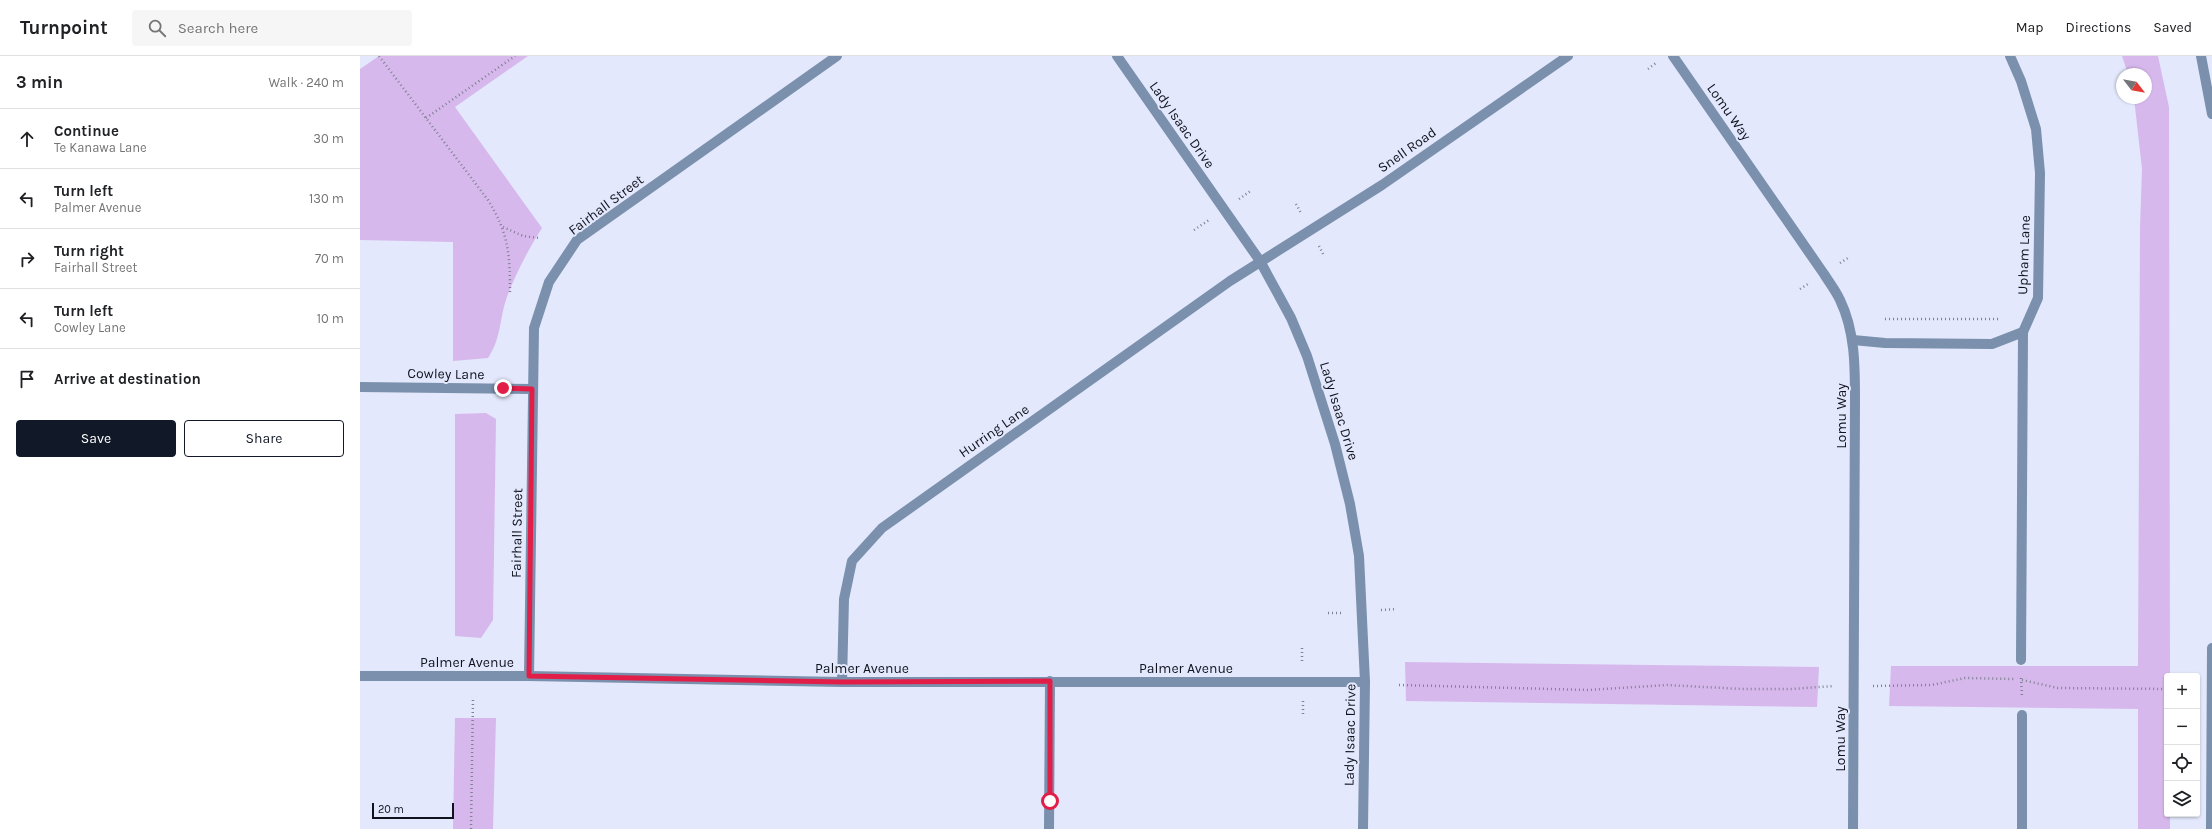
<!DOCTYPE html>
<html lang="en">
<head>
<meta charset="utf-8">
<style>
	body { margin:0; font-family:Karla,sans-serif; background:#f6f6f6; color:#202124 }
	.controls { position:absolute; right:12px; bottom:12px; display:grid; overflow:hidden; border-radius:4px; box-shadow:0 1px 3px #0004 }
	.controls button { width:36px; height:36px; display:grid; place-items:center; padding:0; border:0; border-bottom:1px solid #e0e0e0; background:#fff; color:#202124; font:20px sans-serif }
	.compass { position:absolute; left:1756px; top:12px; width:36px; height:36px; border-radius:50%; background:#fff; box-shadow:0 1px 3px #0004; rotate:121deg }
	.scale { position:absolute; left:12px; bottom:10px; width:82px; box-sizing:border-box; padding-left:4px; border:2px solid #10131e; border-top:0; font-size:11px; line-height:14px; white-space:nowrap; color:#10131e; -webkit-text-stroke:3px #e3e8fc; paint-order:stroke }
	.stop { position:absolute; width:12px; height:12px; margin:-9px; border:3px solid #e11d48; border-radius:50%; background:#fff }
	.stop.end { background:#e11d48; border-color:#fff; box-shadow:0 1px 4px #0008 }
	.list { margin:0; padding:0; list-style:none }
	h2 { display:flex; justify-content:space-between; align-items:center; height:52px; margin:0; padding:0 16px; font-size:17px }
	h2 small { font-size:13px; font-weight:400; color:#757577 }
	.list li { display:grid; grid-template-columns:26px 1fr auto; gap:12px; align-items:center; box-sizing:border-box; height:60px; padding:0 16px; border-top:1px solid #e0e0e0 }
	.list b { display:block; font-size:15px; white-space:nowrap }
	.list p { margin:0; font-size:13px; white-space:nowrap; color:#757577 }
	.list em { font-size:13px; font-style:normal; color:#757577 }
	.actions { display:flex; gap:8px; padding:12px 16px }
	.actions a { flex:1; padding:9px 0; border:1px solid #111827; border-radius:4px; text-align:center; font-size:14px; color:#111827 }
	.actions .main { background:#111827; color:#fff }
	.icon { flex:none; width:22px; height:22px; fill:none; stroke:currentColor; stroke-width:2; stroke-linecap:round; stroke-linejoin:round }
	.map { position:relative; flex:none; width:1852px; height:773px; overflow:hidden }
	header { display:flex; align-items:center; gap:24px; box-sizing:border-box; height:56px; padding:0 20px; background:#fff; border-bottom:1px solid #e0e0e0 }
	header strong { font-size:19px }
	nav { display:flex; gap:22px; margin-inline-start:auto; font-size:14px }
	.search { width:280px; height:36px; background:#f6f6f6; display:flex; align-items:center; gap:10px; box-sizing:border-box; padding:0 14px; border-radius:4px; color:#757577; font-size:15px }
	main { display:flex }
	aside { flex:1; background:#fff }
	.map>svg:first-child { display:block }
	.green { fill:#d7b8ec }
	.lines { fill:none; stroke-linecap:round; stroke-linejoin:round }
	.path { stroke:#7e8292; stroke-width:2.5; stroke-dasharray:1 3; stroke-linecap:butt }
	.minor { stroke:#7a90ac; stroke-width:10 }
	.tertiary { stroke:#7a90ac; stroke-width:10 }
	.route { stroke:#e11d48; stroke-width:5 }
	.labels { text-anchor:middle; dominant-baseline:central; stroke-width:4; stroke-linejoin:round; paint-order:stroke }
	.street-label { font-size:14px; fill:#10131e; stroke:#e3e8fc }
</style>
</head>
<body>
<header>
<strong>Turnpoint</strong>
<div class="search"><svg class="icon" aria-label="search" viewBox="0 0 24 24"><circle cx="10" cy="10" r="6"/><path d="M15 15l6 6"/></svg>Search here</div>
<nav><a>Map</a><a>Directions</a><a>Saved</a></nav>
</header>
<main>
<aside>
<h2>3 min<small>Walk · 240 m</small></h2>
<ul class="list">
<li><svg class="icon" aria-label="ahead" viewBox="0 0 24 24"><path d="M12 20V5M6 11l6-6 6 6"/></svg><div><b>Continue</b><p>Te Kanawa Lane</p></div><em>30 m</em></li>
<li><svg class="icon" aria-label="left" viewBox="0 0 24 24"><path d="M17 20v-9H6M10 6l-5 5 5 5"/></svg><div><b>Turn left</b><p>Palmer Avenue</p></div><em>130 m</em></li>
<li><svg class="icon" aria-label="right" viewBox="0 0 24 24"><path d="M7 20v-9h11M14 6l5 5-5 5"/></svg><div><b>Turn right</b><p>Fairhall Street</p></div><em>70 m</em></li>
<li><svg class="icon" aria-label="left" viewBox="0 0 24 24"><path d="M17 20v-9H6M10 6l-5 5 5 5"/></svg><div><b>Turn left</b><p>Cowley Lane</p></div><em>10 m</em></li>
<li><svg class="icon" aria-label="arrive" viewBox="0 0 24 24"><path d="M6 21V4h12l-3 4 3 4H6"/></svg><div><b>Arrive at destination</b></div></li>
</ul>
<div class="actions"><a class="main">Save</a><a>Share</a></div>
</aside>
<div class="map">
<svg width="1852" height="773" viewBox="0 0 1852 773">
	<rect width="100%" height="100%" fill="#e3e8fc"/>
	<g class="green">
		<path d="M19,0H168L95,51L182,172C168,194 156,217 147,241C139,263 142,281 128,302L93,305V186L0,184V13Z"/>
		<path d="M1762,0H1798L1809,51L1810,620H1807V758H1810V773H1778V653L1529,650L1531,610H1778L1780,171L1782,113L1774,42H1786V18H1768Z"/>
		<path d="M126,357L136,363L133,564L121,582L95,580V358Z"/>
		<path d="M1045,606L1459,611L1457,651L1046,645Z"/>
		<path d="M95,662H136L133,773H93Z"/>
	</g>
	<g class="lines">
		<g class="path">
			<path d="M19,0L128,144C149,178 150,199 150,239"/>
			<path d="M1288,13L1296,7"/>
			<path d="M66,62L155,0"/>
			<path d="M879,143L892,134"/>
			<path d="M936,148L941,157"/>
			<path d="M143,171L163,180L179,182"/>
			<path d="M834,174L849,164"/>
			<path d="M959,190L964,200"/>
			<path d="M1480,207L1488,202"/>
			<path d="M1440,233L1448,228"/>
			<path d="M1525,263H1640"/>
			<path d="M1021,554L1036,553"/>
			<path d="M968,557H982"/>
			<path d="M942,592V608"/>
			<path d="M1661,622L1662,641"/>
			<path d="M1662,624L1698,632L1807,633"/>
			<path d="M1039,629L1229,634L1307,629L1382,633H1431L1474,630"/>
			<path d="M1513,630L1572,629L1605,622L1654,623"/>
			<path d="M943,645V661"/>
			<path d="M111,773L113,641"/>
		</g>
		<g class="minor">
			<path d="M1313,0L1464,218C1469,226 1476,235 1480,244C1495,275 1495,310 1495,343L1493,773"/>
			<path d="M1841,0L1852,58"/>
			<path d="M1493,284L1525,287L1632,288L1663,276L1678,242L1680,117L1676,73L1661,25L1650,0"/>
			<path d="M0,331L172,333"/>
			<path d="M1661,604L1663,276"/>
			<path d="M0,620H169L482,626H1005"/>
			<path d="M169,620L174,272L189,226L217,184L477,0"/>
			<path d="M482,626L484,543L492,505L522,472L870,225L1022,129L1208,0"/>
			<path d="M1662,659V773"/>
			<path d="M689,773L690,625"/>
			<path d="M1851,773L1852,592"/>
		</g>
		<path class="tertiary" d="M757,0L900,205L931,262L947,300L975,388L990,448L999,500L1005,626L1003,773"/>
	</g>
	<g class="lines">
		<path class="route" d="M143,332L172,333L169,620L482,626L690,625V745"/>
	</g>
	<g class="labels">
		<g class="street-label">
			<text transform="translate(1369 56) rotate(55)">Lomu Way</text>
			<text transform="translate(822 69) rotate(55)">Lady Isaac Drive</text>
			<text transform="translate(1047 94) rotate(-35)">Snell Road</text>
			<text transform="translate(246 149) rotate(-37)">Fairhall Street</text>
			<text transform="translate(1664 199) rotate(-88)">Upham Lane</text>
			<text transform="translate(86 318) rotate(1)">Cowley Lane</text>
			<text transform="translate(979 355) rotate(73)">Lady Isaac Drive</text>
			<text transform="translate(1481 360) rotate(-90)">Lomu Way</text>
			<text transform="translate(634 375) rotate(-35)">Hurring Lane</text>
			<text transform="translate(157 477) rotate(-89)">Fairhall Street</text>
			<text x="107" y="606">Palmer Avenue</text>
			<text x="502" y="612">Palmer Avenue</text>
			<text x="826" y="612">Palmer Avenue</text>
			<text transform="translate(990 679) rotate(-89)">Lady Isaac Drive</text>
			<text transform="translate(1480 683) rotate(-90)">Lomu Way</text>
		</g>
	</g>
</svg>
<div class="controls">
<button>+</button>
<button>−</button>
<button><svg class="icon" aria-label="locate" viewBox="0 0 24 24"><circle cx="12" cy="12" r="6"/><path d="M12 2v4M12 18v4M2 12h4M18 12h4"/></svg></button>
<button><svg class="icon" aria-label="layers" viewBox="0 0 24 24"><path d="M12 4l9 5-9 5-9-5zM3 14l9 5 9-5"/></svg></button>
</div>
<svg class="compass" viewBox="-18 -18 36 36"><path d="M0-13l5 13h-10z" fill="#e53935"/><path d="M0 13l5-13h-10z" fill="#757577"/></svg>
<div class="scale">20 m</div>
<div class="stop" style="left:690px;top:745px"></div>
<div class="stop end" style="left:143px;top:332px"></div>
</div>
</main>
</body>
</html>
